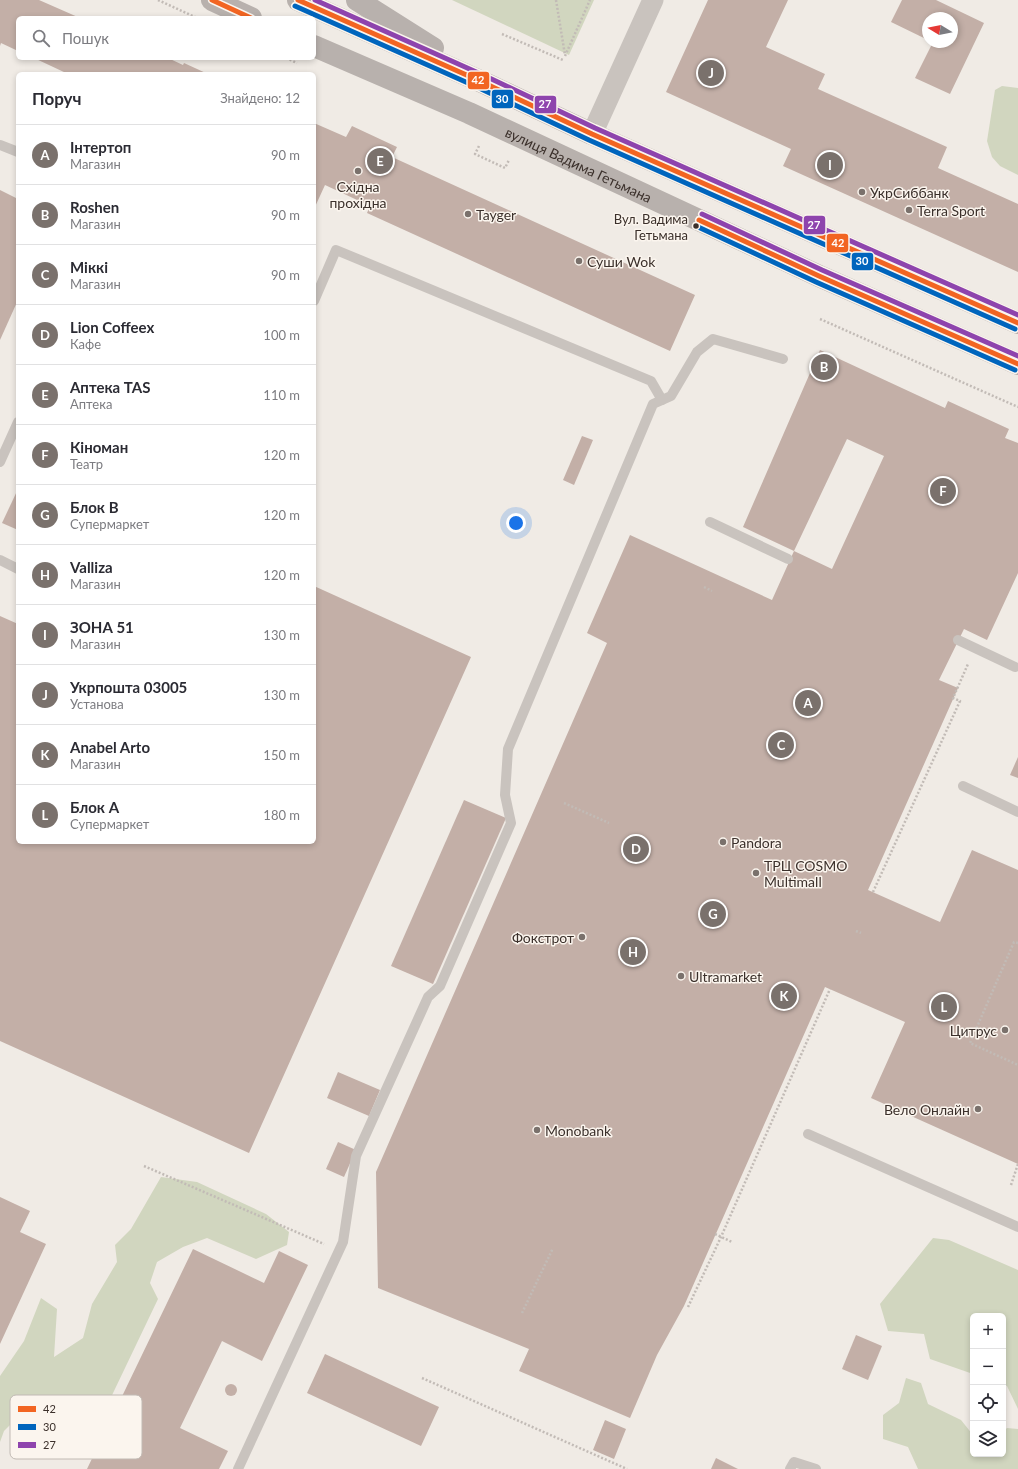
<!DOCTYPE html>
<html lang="uk">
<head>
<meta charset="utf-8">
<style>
	body { margin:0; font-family:Lato,sans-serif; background:#f2f2f3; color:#2b2b33 }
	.controls { position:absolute; right:12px; bottom:12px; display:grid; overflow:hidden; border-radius:6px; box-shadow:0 2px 6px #0003 }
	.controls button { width:36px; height:36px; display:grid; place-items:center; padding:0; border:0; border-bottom:1px solid #e1e1e2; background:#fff; color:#2b2b33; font:20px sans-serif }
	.compass { position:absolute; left:922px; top:12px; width:36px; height:36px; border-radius:50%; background:#fff; box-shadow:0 2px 6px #0003; rotate:280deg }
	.you { position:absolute; left:516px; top:523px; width:14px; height:14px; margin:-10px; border:3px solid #fff; border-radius:50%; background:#1a73e8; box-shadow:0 0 0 6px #1a73e833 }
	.badge { display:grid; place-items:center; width:26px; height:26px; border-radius:50%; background:#7a716c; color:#fff; font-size:13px; font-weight:700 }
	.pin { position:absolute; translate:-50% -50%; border:2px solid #fff; box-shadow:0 1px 4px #0006 }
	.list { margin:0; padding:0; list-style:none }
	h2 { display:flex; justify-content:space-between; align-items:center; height:52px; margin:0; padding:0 16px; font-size:17px }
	h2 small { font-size:13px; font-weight:400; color:#7c7c81 }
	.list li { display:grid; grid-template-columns:26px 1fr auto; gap:12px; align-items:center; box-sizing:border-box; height:60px; padding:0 16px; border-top:1px solid #e1e1e2 }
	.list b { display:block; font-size:15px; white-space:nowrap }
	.list p { margin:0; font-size:13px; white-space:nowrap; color:#7c7c81 }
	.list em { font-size:13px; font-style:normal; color:#7c7c81 }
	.icon { flex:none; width:22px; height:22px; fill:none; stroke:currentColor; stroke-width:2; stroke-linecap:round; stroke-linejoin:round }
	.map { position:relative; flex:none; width:1018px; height:1469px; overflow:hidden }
	.search { position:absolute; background:#fff; box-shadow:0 2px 6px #0003; left:16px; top:16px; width:300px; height:44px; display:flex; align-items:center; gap:10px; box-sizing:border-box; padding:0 14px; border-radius:6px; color:#7c7c81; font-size:15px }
	.panel { position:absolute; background:#fff; box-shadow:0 2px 6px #0003; left:16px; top:72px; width:300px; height:772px; border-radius:6px }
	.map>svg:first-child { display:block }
	.green { fill:#d1d6bf }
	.building { fill:#c3afa7 }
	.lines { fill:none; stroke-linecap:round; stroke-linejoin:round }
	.path { stroke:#c2bbb6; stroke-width:2.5; stroke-dasharray:2 2; stroke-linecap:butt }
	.lane { stroke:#c9c3be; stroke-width:10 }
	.street { stroke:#c9c3be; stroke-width:21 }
	.primary { stroke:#b8b1ad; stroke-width:22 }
	.bus-1-casing { stroke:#fbf5ee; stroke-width:8 }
	.bus-2-casing { stroke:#fbf5ee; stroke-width:8 }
	.bus-3-casing { stroke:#fbf5ee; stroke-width:8 }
	.bus-1 { stroke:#f26522; stroke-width:5 }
	.bus-2 { stroke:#0065bd; stroke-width:5 }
	.bus-3 { stroke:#8e44ad; stroke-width:5 }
	.poi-dot { fill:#7a716c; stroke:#fbf5ee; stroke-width:1.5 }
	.bus-dot { fill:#3b302b; stroke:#fbf5ee; stroke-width:1.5 }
	.labels { text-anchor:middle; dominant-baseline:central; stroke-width:3; stroke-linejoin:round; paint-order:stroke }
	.bus-label { font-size:13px; fill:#3b302b; stroke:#fbf5ee; text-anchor:end }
	.street-label { font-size:14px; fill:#3b302b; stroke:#fbf5ee }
	.poi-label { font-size:14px; fill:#3b302b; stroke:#fbf5ee; text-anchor:start }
	.key { fill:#fbf5ee; stroke:#c1bab4; stroke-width:1 }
	.key-label { font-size:11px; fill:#3b302b }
	.line-badge { stroke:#fbf5ee; stroke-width:1.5 }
	.badge-label { font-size:11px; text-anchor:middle; font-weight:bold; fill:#fff }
</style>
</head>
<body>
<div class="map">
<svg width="1018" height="1469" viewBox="0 0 1018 1469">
	<rect width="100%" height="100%" fill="#f0ebe5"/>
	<g class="green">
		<path d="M452,0H594L569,55Z"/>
		<path d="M1002,86L1018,88V175L1000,166L992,157L987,141L995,90Z"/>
		<path d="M161,1177L197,1182L266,1214L289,1232L287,1245L256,1259L207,1238L183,1247L157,1262L150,1283L158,1299L92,1437L58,1439L28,1407L4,1431L0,1442V1376L24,1341L41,1298L57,1309L54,1357L83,1338L92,1304L117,1262L115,1245L131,1229Z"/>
		<path d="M933,1238L949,1240L1018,1270V1409L1007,1386L1003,1384V1316H973V1374L930,1359L924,1334L888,1331L880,1304Z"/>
		<path d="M906,1378L921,1383L928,1404L961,1420L973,1435V1454H1003V1432L1007,1428L1018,1429V1469H918L908,1447L883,1439V1415L899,1403Z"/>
	</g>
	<g class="building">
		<path d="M0,0H39L80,18H18V51L1,43L0,46Z"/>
		<path d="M708,0H788L766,47L825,74L818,89L947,147L938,168L1018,204V272L783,166L791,149L666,92Z"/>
		<path d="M902,0H936L984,23L950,94L915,78L933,42H952V18H928V40L891,22Z"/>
		<path d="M34,58H168L183,65L184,63L208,74H65L66,73Z"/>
		<path d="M314,123L346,137L352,126L397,147L392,157L695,295L670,351L367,213L370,206L325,185L314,209Z"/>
		<path d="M0,190L18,199V300L0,340Z"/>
		<path d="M820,350L945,408L948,401L1009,429L1005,438L1018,443V573L987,640L964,629L939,680L958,688L868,890L940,922L972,850L1018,870V1164L871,1098L905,1022L825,987L684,1306L657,1355L630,1418L519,1371L529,1349L378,1288L376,1172L607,643L587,633L630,535L772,600L794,551L832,569L884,456L847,439L794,551L743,527Z"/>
		<path d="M582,436L593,440L574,485L563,480Z"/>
		<path d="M18,489V530L2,523Z"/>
		<path d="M314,586L471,657L249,1153L0,1041V616L18,624V842H314Z"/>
		<path d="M1018,757V778L1010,775Z"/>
		<path d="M464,800L506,818L433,984L391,966Z"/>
		<path d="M338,1072L380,1090L369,1116L327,1098Z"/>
		<path d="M338,1142L356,1150L344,1177L326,1169Z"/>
		<path d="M0,1197L30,1211L20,1232L46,1244L0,1344Z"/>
		<path d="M193,1249L264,1283L279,1251L308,1265L262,1361L222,1341L180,1428L228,1451L219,1469H87Z"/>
		<path d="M856,1335L882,1346L868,1380L842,1369Z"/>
		<path d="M325,1354L439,1407L421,1446L307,1393Z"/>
		<circle cx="231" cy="1390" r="6"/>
		<path d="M605,1420L626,1429L614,1459L593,1450Z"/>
		<path d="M716,1458L738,1469H711Z"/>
	</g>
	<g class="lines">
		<g class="path">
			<path d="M158,0L195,17"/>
			<path d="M556,0L565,55"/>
			<path d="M502,34L563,60"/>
			<path d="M565,56L590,0"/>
			<path d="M286,58L297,63"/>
			<path d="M479,146L475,154L505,168L509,160"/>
			<path d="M820,319L1018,407"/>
			<path d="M704,587L712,591"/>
			<path d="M564,803L609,823"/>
			<path d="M873,892L960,701L953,698L968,664"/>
			<path d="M856,931L861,933"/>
			<path d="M1018,943L1014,942L970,1043L1018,1065"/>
			<path d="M144,1166L324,1244"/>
			<path d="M1011,1185L1018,1164"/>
			<path d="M715,1234L732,1242"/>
			<path d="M688,1307L721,1237L830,989"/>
			<path d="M522,1313L553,1248"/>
			<path d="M422,1378L627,1469"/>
		</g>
		<g class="lane">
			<path d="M0,145L18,152"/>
			<path d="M314,301L336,250L651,381L662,400"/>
			<path d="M0,462L18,422"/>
			<path d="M710,522L788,559"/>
			<path d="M0,560L18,569"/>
			<path d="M958,640L1015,667"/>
			<path d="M963,786L1018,812"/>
			<path d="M808,1134L1018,1227"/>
			<path d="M238,1469L343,1242L356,1156L428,997L440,986L511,823L505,795L508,749L653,404L671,396L697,352L713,339L783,359"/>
			<path d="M790,1469L794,1462L816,1469"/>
		</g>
		<path class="street" d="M592,134L653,0"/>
		<g class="primary">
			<path d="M212,0L251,18"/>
			<path d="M298,0L480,81L592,134L1018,323"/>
			<path d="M357,0L433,48"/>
			<path id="s1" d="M314,46L469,113L819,276L1018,364"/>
		</g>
		<g class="bus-1-casing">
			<g id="bus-1">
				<path d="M212,0L251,18"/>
				<path d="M298,0L480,81L592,134L1018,323"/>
				<path d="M699,220L819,276L1018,364"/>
			</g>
		</g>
		<g class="bus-2-casing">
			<g id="bus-2">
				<path d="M295,6L477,87L589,140L1015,329"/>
				<path d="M696,226L816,282L1015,370"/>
			</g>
		</g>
		<g class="bus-3-casing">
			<g id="bus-3">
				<path d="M315,0L483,75L595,128L1018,315"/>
				<path d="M702,214L822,270L1018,356"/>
			</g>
		</g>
		<use href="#bus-1" class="bus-1"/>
		<use href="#bus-2" class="bus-2"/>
		<use href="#bus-3" class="bus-3"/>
	</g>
	<g class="poi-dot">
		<circle cx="358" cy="171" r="4"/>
		<circle cx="862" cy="192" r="4"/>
		<circle cx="909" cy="210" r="4"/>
		<circle cx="468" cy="214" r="4"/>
		<circle cx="579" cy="261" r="4"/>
		<circle cx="723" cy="842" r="4"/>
		<circle cx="756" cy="873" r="4"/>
		<circle cx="582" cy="937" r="4"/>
		<circle cx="681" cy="976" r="4"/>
		<circle cx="1005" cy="1030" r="4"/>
		<circle cx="978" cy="1109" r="4"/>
		<circle cx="537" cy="1130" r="4"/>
	</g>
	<circle class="bus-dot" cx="696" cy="226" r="3.5"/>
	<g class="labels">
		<g class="bus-label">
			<text x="688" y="219">Вул. Вадима<tspan x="688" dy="16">Гетьмана</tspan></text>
		</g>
		<g class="street-label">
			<text stroke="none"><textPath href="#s1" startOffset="290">вулиця Вадима Гетьмана</textPath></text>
		</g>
		<g class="poi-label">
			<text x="358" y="186" text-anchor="middle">Східна<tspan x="358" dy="16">прохідна</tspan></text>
			<text x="870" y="192">УкрСиббанк</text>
			<text x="917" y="210">Terra Sport</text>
			<text x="476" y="214">Tayger</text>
			<text x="587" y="261">Суши Wok</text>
			<text x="731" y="842">Pandora</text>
			<text x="764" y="865">ТРЦ COSMO<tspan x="764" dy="16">Multimall</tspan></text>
			<text x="574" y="937" text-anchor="end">Фокстрот</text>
			<text x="689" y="976">Ultramarket</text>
			<text x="997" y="1030" text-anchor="end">Цитрус</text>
			<text x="970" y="1109" text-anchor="end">Вело Онлайн</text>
			<text x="545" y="1130">Monobank</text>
		</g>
	</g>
	<rect x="10" y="1395" width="132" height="64" rx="6" class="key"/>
	<rect x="18" y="1406" width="18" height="6" fill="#f26522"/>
	<rect x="18" y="1424" width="18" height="6" fill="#0065bd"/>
	<rect x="18" y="1442" width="18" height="6" fill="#8e44ad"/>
	<g class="key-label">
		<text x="43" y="1413">42</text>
		<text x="43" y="1431">30</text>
		<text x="43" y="1449">27</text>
	</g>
	<g class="line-badge">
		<rect x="467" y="71" width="23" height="19" rx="4" fill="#f26522"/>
		<rect x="491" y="89" width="23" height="20" rx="4" fill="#0065bd"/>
		<rect x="534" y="95" width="23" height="19" rx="4" fill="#8e44ad"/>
		<rect x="803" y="215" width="23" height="20" rx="4" fill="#8e44ad"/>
		<rect x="826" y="233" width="23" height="20" rx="4" fill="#f26522"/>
		<rect x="851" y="252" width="23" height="19" rx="4" fill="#0065bd"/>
	</g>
	<g class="badge-label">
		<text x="478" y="84">42</text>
		<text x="502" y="103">30</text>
		<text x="545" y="108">27</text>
		<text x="814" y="229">27</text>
		<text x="838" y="247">42</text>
		<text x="862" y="265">30</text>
	</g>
</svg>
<div class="controls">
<button>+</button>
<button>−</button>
<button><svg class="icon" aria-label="locate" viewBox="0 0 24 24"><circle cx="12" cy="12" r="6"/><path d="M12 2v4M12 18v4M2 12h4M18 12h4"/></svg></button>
<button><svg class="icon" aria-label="layers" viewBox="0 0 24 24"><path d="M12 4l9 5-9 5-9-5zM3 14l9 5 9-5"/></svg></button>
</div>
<svg class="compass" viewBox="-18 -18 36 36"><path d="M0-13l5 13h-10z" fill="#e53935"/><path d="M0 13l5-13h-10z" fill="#7c7c81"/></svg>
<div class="you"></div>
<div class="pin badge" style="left:808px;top:703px">A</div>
<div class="pin badge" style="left:824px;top:367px">B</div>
<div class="pin badge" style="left:781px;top:745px">C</div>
<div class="pin badge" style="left:636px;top:849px">D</div>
<div class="pin badge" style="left:380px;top:161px">E</div>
<div class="pin badge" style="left:943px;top:491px">F</div>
<div class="pin badge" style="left:713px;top:914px">G</div>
<div class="pin badge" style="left:633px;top:952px">H</div>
<div class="pin badge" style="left:830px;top:165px">I</div>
<div class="pin badge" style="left:711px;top:73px">J</div>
<div class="pin badge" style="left:784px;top:996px">K</div>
<div class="pin badge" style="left:944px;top:1007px">L</div>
<div class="search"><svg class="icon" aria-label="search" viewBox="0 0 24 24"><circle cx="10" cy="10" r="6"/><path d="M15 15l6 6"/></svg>Пошук</div>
<section class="panel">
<h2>Поруч<small>Знайдено: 12</small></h2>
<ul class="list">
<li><span class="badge">A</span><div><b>Інтертоп</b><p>Магазин</p></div><em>90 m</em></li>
<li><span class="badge">B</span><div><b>Roshen</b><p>Магазин</p></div><em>90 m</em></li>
<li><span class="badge">C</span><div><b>Міккі</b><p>Магазин</p></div><em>90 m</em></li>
<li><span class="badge">D</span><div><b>Lion Coffeex</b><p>Кафе</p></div><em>100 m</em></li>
<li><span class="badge">E</span><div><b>Аптека TAS</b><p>Аптека</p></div><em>110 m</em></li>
<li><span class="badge">F</span><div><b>Кіноман</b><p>Театр</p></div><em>120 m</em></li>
<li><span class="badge">G</span><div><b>Блок B</b><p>Супермаркет</p></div><em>120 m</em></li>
<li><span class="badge">H</span><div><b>Valliza</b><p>Магазин</p></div><em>120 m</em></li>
<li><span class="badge">I</span><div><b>ЗОНА 51</b><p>Магазин</p></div><em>130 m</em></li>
<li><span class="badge">J</span><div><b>Укрпошта 03005</b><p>Установа</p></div><em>130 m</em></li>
<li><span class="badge">K</span><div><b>Anabel Arto</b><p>Магазин</p></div><em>150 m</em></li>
<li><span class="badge">L</span><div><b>Блок A</b><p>Супермаркет</p></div><em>180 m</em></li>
</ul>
</section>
</div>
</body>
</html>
